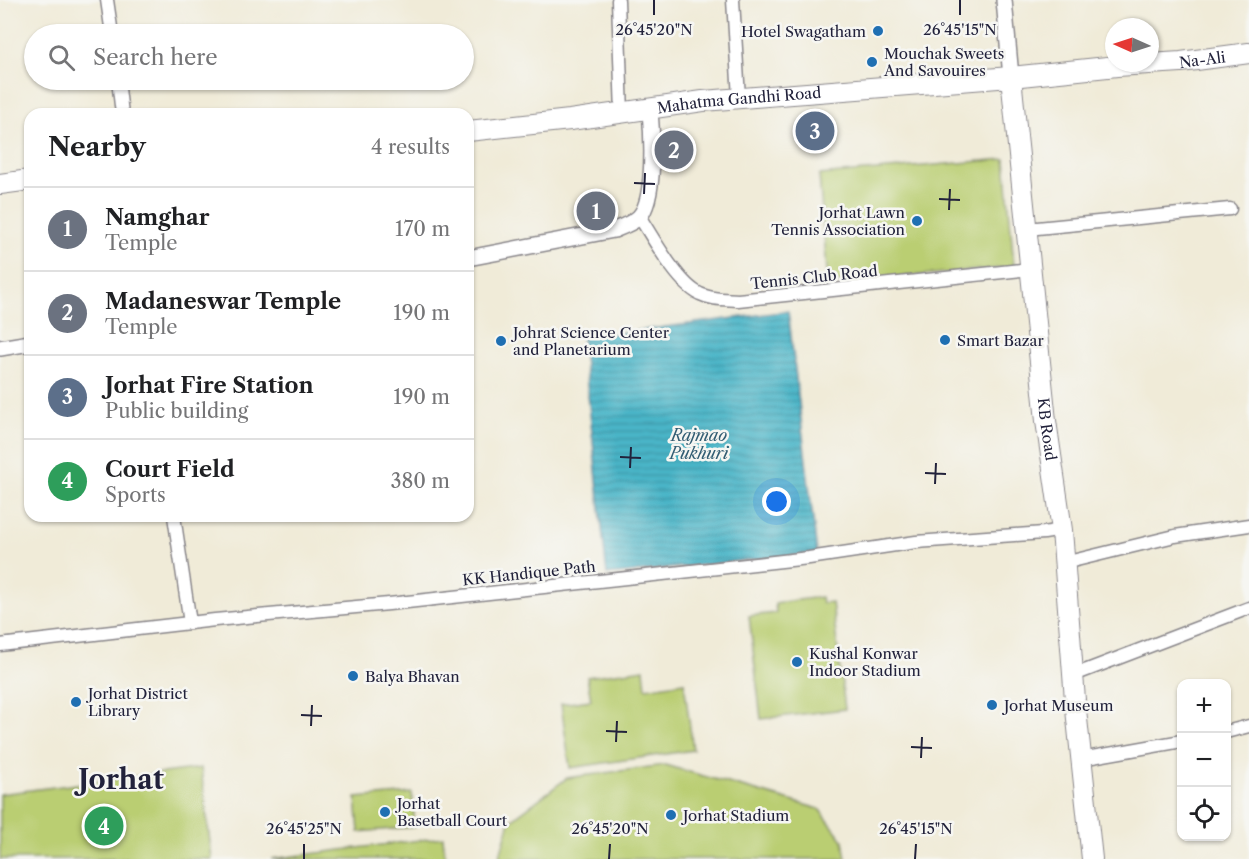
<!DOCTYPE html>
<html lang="en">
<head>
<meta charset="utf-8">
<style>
	body { margin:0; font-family:"Libre Caslon Text",serif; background:#f2f2f2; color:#202124 }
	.controls { position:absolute; right:18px; bottom:18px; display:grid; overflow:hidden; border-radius:12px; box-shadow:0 2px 4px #0004 }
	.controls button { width:54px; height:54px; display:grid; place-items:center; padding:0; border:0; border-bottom:2px solid #e0e0e0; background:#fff; color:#202124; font:30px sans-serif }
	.compass { position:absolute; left:1105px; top:18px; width:54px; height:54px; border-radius:50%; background:#fff; box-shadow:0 2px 4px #0004; rotate:273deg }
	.you { position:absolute; left:777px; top:502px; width:21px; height:21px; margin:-15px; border:4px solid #fff; border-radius:50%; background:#1a73e8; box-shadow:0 0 0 9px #1a73e833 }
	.badge { display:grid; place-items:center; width:39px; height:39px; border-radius:50%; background:#db2777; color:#fff; font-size:20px; font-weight:700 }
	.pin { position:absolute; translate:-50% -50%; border:3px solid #fff; box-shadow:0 2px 6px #0006 }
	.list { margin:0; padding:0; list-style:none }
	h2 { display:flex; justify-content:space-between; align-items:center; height:78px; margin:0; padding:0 24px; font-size:26px }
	h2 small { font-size:20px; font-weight:400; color:#757577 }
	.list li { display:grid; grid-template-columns:39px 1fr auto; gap:18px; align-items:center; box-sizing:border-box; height:84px; padding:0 24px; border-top:2px solid #e0e0e0 }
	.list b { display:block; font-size:22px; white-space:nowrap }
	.list p { margin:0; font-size:20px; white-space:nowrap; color:#757577 }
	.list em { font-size:20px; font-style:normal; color:#757577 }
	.icon { flex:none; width:33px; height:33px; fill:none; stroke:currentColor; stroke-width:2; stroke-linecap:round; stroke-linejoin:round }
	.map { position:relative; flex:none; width:1249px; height:859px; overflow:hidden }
	.search { position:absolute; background:#fff; box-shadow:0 2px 4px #0004; left:24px; top:24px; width:450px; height:66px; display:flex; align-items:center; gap:15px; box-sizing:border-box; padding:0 21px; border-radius:33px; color:#757577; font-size:22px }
	.panel { position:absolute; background:#fff; box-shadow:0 2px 4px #0004; left:24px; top:108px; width:450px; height:414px; border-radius:18px }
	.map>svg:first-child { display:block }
	.pitch { fill:#bace72; stroke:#6e7856; stroke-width:1.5 }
	.water { fill:url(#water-rules); stroke:#366c82; stroke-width:1.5 }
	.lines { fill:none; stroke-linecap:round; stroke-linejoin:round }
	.minor-casing { stroke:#89868a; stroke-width:15 }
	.tertiary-casing { stroke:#89868a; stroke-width:18 }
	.primary-casing { stroke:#89868a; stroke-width:22 }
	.minor { stroke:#fff; stroke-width:12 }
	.tertiary { stroke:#fff; stroke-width:15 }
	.primary { stroke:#fff; stroke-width:20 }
	.ticks { fill:none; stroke:#22223b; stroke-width:2 }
	.poi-dot { fill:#1f6fb2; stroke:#f6f6f2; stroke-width:2 }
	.labels { text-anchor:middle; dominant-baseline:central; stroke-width:5; stroke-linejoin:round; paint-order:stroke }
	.poi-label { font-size:15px; fill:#22223b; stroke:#f6f6f2; text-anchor:start }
	.street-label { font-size:15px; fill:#22223b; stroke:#f6f6f2 }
	.water-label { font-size:16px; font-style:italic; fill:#325d73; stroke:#f6f6f2 }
	.town-label { font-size:27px; font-weight:bold; fill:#22223b; stroke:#f6f6f2 }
	.ticks-label { font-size:15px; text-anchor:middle; fill:#22223b; stroke:#f6f6f2; stroke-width:5; stroke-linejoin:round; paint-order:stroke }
</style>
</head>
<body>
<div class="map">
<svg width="1249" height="859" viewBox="0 0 1249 859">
	<defs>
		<pattern id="water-rules" width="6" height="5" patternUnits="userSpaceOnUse" patternTransform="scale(1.5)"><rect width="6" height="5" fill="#4ab5c8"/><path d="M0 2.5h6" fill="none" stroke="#3d93a4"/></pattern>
	</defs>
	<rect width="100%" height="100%" fill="#f6f6f2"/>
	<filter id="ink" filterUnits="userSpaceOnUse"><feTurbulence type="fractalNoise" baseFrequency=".0167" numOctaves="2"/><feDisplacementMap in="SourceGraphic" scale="12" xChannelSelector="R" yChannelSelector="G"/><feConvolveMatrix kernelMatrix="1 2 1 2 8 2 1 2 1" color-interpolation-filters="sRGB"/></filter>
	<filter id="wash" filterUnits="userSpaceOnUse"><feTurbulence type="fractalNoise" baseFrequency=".008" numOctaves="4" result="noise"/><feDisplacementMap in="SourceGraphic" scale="24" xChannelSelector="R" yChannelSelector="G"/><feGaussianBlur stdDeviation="1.35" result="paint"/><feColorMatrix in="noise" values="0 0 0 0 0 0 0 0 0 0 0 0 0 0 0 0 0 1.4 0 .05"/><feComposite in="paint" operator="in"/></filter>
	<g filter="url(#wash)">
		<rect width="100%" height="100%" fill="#f0ebd8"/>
		<g class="pitch">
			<path d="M1005,159L1014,267L828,283L819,175Z"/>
			<path d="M821,597L822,603L832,602L845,709L761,719L749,616L776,613L775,603Z"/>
			<path d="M644,669L646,688L684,682L693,750L570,768L561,704L591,700L587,677Z"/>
			<path d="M665,765L819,809L843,840L846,859H499L510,821L567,778Z"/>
			<path d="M201,768L212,859H0V794Z"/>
			<path d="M412,793L415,827L359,832L356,798Z"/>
			<path d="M443,837L445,859H271Z"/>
		</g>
		<path class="water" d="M788,311L817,553L607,575L582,338Z"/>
	</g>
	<g filter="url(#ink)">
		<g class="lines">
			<g class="minor-casing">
				<g id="minor">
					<path d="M107,0L112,34"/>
					<path d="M618,0L622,114"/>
					<path d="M733,0L739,98"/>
					<path d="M118,80L122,114"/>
					<path d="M639,216C653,238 678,284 700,294C712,300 725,299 738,300L1031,269"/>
					<path d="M1027,229L1230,209"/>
					<path d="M174,516L190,623"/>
					<path d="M1064,563L1175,536L1249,525"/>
					<path d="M0,645L215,620L389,604L809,558L916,542L1044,533L1062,530"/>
					<path d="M1074,675L1249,608"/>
					<path d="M1226,732L1249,726"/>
					<path d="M1081,759L1182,741"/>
				</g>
			</g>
			<g class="tertiary-casing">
				<g id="tertiary">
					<path d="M1004,0L1011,77"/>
					<path d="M468,258L614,230C622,227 633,223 639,217C656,200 652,133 650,110"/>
					<path d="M0,348L30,343"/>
				</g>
			</g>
			<g class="primary-casing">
				<g id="primary">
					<path id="s1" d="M1011,77L1046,421L1062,530L1075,700L1092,859"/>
					<path id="s2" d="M468,131L570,120L703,101L1011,77L1117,66L1181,62L1249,53"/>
					<path d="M0,184L30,180"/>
				</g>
			</g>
			<use href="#minor" class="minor"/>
			<use href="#tertiary" class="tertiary"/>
			<use href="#primary" class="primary"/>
		</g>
	</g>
	<path class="ticks" d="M654,15V0M960,15V0M634,183L655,184M644,194L645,173M939,199L960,200M949,210L950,189M620,457L641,458M630,468L631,447M925,473L946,474M935,484L936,463M301,715L322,716M311,726L312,705M606,731L627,732M616,742L617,721M911,747L932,748M921,758L922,737M304,859V844M609,859L610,844M915,859L916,844"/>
	<g class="poi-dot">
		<circle cx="878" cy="31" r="6"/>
		<circle cx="872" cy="62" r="6"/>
		<circle cx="917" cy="221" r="6"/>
		<circle cx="945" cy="340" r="6"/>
		<circle cx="501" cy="341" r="6"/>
		<circle cx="797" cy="662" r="6"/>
		<circle cx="353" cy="676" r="6"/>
		<circle cx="76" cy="702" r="6"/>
		<circle cx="992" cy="705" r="6"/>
		<circle cx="385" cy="812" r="6"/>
		<circle cx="671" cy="815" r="6"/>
	</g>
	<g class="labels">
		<g class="poi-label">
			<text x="866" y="31" text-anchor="end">Hotel Swagatham</text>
			<text x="884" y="53">Mouchak Sweets<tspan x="884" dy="17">And Savouires</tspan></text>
			<text x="905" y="212" text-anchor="end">Jorhat Lawn<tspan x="905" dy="17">Tennis Association</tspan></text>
			<text x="513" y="332">Johrat Science Center<tspan x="513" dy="17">and Planetarium</tspan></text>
			<text x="957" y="340">Smart Bazar</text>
			<text x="809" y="653">Kushal Konwar<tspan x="809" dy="17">Indoor Stadium</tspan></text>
			<text x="365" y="676">Balya Bhavan</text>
			<text x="88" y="693">Jorhat District<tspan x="88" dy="17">Library</tspan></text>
			<text x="1004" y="705">Jorhat Museum</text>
			<text x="397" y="803">Jorhat<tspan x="397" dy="17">Basetball Court</tspan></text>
			<text x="683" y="815">Jorhat Stadium</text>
		</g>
		<g class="street-label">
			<text stroke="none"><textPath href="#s2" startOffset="738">Na-Ali</textPath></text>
			<text stroke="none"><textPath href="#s2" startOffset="273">Mahatma Gandhi Road</textPath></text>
			<text transform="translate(814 277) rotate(-6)">Tennis Club Road</text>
			<text stroke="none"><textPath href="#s1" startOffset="354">KB Road</textPath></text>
			<text transform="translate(529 573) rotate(-6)">KK Handique Path</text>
		</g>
		<g class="water-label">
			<text x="699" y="435">Rajmao<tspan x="699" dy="18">Pukhuri</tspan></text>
		</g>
		<g class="town-label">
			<text x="121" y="779">Jorhat</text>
		</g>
	</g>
	<g class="ticks-label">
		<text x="654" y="35">26°45'20"N</text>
		<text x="960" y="35">26°45'15"N</text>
		<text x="304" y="834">26°45'25"N</text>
		<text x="610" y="834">26°45'20"N</text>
		<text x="916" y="834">26°45'15"N</text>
	</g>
</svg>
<div class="controls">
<button>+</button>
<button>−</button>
<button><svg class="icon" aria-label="locate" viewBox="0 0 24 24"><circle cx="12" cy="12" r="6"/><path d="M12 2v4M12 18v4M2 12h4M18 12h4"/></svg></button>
</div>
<svg class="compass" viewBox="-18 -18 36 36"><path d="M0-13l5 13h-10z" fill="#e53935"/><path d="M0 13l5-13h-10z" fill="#757577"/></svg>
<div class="you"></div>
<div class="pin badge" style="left:596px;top:211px;background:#6b7280">1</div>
<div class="pin badge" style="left:674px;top:150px;background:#6b7280">2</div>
<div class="pin badge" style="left:815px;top:131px;background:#5c6f8a">3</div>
<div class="pin badge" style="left:104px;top:826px;background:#2e9e5b">4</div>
<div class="search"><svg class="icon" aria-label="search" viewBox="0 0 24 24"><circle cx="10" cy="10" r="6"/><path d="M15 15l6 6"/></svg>Search here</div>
<section class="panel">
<h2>Nearby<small>4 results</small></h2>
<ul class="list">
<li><span class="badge" style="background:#6b7280">1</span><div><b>Namghar</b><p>Temple</p></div><em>170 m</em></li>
<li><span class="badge" style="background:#6b7280">2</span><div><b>Madaneswar Temple</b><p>Temple</p></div><em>190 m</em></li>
<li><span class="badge" style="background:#5c6f8a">3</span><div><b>Jorhat Fire Station</b><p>Public building</p></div><em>190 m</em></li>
<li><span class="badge" style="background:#2e9e5b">4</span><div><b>Court Field</b><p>Sports</p></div><em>380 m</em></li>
</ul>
</section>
</div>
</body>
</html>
